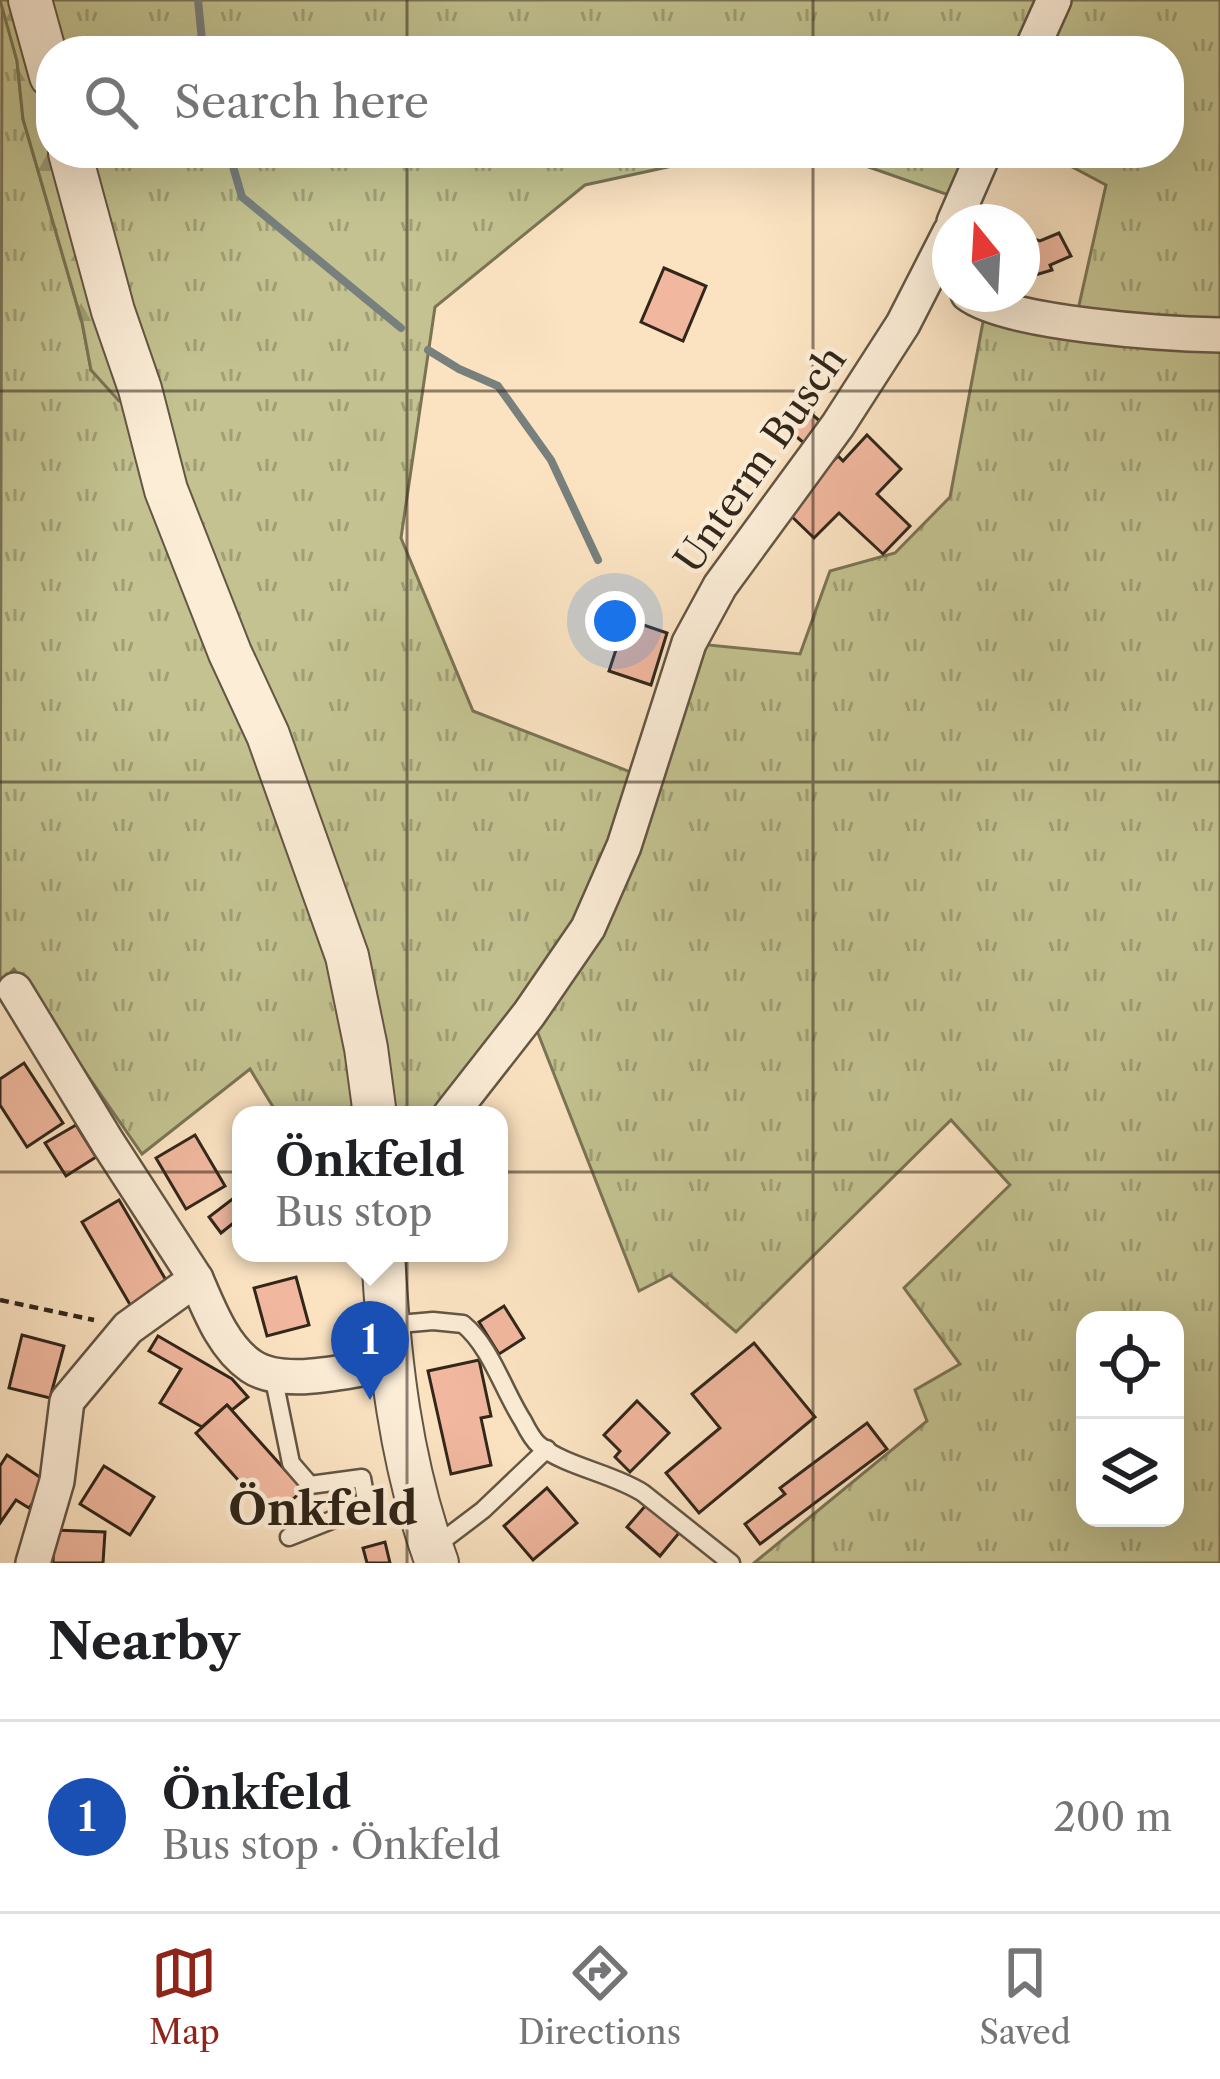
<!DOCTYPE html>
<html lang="en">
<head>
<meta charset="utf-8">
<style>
	body { margin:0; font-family:"Libre Caslon Text",serif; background:#f6f6f6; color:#202124 }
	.controls { position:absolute; right:36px; bottom:36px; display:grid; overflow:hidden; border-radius:24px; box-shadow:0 12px 48px #0002 }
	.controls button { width:108px; height:108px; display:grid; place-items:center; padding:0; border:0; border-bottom:3px solid #e0e0e0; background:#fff; color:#202124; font:60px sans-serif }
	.compass { position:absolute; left:932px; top:204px; width:108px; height:108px; border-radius:50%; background:#fff; box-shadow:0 12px 48px #0002; rotate:342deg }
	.you { position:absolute; left:615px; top:621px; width:42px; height:42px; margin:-30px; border:9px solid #fff; border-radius:50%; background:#1a73e8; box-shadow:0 0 0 18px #1a73e833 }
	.badge { display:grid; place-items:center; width:78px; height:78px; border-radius:50%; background:#8f2418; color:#fff; font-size:39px; font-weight:700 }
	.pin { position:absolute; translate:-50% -99px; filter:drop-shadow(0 3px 6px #0008) }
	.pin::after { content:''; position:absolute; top:63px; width:42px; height:36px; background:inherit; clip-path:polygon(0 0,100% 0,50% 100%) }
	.popup { position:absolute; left:232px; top:1106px; width:276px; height:156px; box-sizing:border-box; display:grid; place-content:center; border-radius:24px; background:#fff; filter:drop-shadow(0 3px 9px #0005); font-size:39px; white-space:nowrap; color:#757577 }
	.popup b { font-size:45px; color:#202124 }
	.popup::after { content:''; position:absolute; left:50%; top:100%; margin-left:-24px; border:24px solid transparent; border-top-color:#fff }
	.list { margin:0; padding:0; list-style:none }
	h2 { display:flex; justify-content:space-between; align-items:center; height:156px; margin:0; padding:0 48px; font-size:51px }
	h2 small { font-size:39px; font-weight:400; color:#757577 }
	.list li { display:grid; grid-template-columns:78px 1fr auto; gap:36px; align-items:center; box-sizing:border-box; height:192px; padding:0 48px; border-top:3px solid #e0e0e0 }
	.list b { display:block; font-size:45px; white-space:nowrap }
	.list p { margin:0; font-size:39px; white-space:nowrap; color:#757577 }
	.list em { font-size:39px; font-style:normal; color:#757577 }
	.icon { flex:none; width:66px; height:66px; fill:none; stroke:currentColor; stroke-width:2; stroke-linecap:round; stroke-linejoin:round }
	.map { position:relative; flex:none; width:1220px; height:1563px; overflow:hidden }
	.search { position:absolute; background:#fff; box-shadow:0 12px 48px #0002; left:36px; right:36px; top:36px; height:132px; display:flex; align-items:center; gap:30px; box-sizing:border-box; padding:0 42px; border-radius:48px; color:#757577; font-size:45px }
	.sheet { height:348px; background:#fff }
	nav { display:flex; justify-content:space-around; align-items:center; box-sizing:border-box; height:168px; border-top:3px solid #e0e0e0; background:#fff; font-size:33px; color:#757577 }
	nav a { display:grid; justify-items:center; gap:6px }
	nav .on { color:#8f2418 }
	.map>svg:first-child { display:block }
	.grass { fill:url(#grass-tufts); stroke:#7a7455; stroke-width:3; fill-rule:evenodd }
	.forest { fill:url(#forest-firs); stroke:#7a7455; stroke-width:3 }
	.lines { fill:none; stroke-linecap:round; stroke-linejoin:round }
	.stream { stroke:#77807d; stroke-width:8 }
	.building { fill:#f1b89f; stroke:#32271a; stroke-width:3 }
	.service-casing { stroke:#645644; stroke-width:21 }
	.minor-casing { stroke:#645644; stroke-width:38 }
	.tertiary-casing { stroke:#645644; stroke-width:46 }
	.path { stroke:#32271a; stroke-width:4.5; stroke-dasharray:9 6; stroke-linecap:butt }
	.service { stroke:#fcedd7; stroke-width:16 }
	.minor { stroke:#fcedd7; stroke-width:33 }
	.tertiary { stroke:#fcedd7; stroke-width:42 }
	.grid { fill:none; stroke:#32271a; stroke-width:3; stroke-opacity:0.55 }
	.labels { text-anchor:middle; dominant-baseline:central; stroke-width:9; stroke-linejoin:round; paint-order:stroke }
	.street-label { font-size:39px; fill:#32271a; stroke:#fcedd7 }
	.quarter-label { font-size:45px; font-weight:bold; fill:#32271a; stroke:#fcedd7 }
</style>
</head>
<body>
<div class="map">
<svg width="1220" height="1563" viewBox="0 0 1220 1563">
	<defs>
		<pattern id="grass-tufts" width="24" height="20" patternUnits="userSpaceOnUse" patternTransform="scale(3)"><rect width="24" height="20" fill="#c3c290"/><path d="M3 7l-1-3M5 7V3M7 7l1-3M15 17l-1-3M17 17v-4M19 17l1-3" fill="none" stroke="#9f9e75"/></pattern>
		<pattern id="forest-firs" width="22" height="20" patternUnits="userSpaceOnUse" patternTransform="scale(3)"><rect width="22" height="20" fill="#c3c290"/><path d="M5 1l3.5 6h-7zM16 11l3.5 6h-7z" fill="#9f9e75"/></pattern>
	</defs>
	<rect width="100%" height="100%" fill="#fbe3c2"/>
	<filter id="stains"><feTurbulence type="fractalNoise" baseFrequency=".00167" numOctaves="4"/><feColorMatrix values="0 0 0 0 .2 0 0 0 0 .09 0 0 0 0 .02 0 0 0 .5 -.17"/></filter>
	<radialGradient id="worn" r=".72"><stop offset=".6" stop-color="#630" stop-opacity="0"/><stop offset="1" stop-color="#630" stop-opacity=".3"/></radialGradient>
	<g class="grass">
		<path d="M2,0L17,61L23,119L82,322L91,370L134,393L262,738L370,1096L336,1115H278L250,1069L142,1154L14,969L0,983Z"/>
		<path d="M38,0H1043L1020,51H51Z"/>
		<path d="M1054,0H1220V1563H754L927,1421L915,1390L960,1364L904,1288L1010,1185L951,1120L736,1332L670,1275L639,1291L532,1018L600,919L689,643L800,654L830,571L895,553L950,497L986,306L1075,323L1106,185L1046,153H1169V51H1031ZM1085,1320H1175V1518H1085Z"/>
		<path d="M76,153H799L751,162L700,160L585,185L435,307L401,538L473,711L641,776L580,928L441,1115H385L196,546Z"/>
		<path d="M819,153H974L954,197L843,158Z"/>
	</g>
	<path class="forest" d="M0,0H30L51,76V153L134,393L119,401L91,370L82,322L23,119L17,61Z"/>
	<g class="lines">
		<g class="stream">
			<path d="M198,0L203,51"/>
			<path d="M229,153L242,197L401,328"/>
			<path d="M428,350L459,369L498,386L551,460L598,560"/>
		</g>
	</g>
	<g class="building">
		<path d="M1059,233L1071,256L1050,265L1052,270L1022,279V235L1040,241Z"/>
		<path d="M664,268L706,286L683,341L641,322Z"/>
		<path d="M809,412L827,427L810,448L792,433Z"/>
		<path d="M867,435L901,469L877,494L910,526L883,554L839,513L814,538L785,510L838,456L843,461Z"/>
		<path d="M626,619L667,633L651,685L609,671Z"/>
		<path d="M24,1063L63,1123L27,1147L0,1105V1079Z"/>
		<path d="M76,1125L96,1157L66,1176L45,1143Z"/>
		<path d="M195,1135L225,1186L186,1209L156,1158Z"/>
		<path d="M239,1194L241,1217L221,1233L209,1217Z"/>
		<path d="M119,1200L170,1287L132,1308L82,1222Z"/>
		<path d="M296,1277L309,1325L267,1336L254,1288Z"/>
		<path d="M504,1306L524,1338L499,1354L479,1322Z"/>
		<path d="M22,1335L64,1346L50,1398L9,1388Z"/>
		<path d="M158,1336L232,1379L248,1397L232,1410L227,1405L202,1427L160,1403L181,1369L149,1351Z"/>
		<path d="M754,1343L815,1417L699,1513L666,1473L720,1428L692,1394Z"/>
		<path d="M479,1360L491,1416L481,1418L491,1465L451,1474L428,1371Z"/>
		<path d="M637,1401L669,1433L630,1472L615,1457L620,1451L604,1435Z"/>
		<path d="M227,1405L303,1490L272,1518L196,1433Z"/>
		<path d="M867,1423L887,1449L760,1544L745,1524L785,1494L780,1488Z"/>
		<path d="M7,1455L47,1482L29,1508L16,1500L0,1523V1466Z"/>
		<path d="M104,1466L154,1497L130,1535L80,1504Z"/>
		<path d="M547,1488L577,1523L533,1560L504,1526Z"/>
		<path d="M646,1505L679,1533L660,1556L627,1527Z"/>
		<path d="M54,1530L105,1532L103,1563H53Z"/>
		<path d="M385,1542L390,1563H367L363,1548Z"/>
	</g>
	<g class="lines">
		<g class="service-casing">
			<g id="service">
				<path d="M388,1325L433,1321L463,1324C491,1347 503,1390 523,1421C527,1429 532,1439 539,1445C566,1467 612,1473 643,1493L731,1563"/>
				<path d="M273,1375L291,1463L310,1485L362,1478L367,1506L289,1537"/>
				<path d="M433,1548L483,1510L547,1449"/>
			</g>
		</g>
		<g class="minor-casing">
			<g id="minor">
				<path d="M1031,51L1054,0"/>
				<path d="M954,222L984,153"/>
				<path d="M968,294C1007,324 1167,334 1220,335"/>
				<path d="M15,990L108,1143L196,1279"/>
				<path d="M450,1115L529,1014L588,928L624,846L689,643L720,586L838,425L903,324L950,232"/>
				<path d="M33,1563L57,1481L67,1401L128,1328L196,1279C209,1309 223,1347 251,1366C284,1389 354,1369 391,1364"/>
			</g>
		</g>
		<g class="tertiary-casing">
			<g id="tertiary">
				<path d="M30,0L51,76"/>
				<path d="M70,153L113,311L140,389L166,490L230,653L268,735L347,956L366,1048L375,1115"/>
				<path d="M383,1253C389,1360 400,1462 437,1563"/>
			</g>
		</g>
		<path class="path" d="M0,1300L94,1320"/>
		<use href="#service" class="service"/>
		<use href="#minor" class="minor"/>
		<use href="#tertiary" class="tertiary"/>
	</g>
	<path class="grid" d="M407,0V51M813,0V51M407,153V1563M813,153V1563M0,391H1220M0,782H1220M0,1172H1220"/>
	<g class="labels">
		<g class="street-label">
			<text transform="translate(760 459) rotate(-55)">Unterm Busch</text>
		</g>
		<g class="quarter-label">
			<text x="323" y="1509">Önkfeld</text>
		</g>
	</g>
	<rect width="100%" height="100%" filter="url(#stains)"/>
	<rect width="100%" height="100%" fill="url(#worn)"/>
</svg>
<div class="controls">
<button><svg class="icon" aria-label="locate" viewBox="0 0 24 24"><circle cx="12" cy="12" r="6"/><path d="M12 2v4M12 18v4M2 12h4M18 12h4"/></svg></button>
<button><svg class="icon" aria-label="layers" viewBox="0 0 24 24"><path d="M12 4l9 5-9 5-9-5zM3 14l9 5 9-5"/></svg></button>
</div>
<svg class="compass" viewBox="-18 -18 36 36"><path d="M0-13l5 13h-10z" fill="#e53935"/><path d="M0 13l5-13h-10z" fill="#757577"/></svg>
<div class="you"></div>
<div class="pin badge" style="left:370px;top:1400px;background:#1a4fb4">1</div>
<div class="popup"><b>Önkfeld</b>Bus stop</div>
<div class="search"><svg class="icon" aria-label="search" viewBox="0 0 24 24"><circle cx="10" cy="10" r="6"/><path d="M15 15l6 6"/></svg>Search here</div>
</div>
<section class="sheet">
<h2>Nearby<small></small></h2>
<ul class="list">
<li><span class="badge" style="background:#1a4fb4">1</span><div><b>Önkfeld</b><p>Bus stop · Önkfeld</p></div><em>200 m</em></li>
</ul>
</section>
<nav>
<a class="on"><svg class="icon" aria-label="map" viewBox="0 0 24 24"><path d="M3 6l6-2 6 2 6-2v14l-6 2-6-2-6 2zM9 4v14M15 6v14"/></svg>Map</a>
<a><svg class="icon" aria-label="directions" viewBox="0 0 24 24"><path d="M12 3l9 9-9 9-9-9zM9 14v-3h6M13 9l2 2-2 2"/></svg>Directions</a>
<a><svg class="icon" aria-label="saved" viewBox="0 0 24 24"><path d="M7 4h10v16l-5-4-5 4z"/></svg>Saved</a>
</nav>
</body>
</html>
